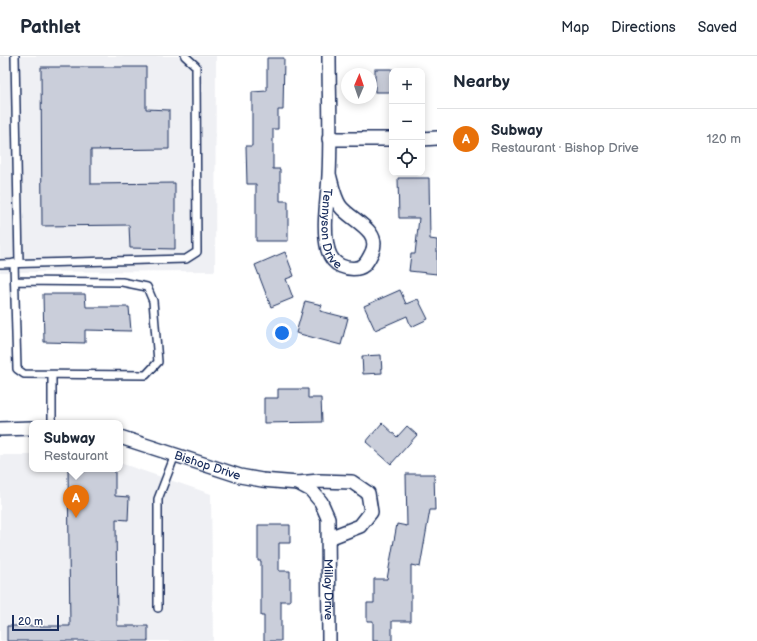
<!DOCTYPE html>
<html lang="en">
<head>
<meta charset="utf-8">
<style>
	body { margin:0; font-family:"Balsamiq Sans",sans-serif; background:#f6f6f7; color:#1f2937 }
	.controls { position:absolute; right:12px; top:12px; display:grid; overflow:hidden; border-radius:8px; box-shadow:0 2px 10px #0003 }
	.controls button { width:36px; height:36px; display:grid; place-items:center; padding:0; border:0; border-bottom:1px solid #e0e1e3; background:#fff; color:#1f2937; font:20px sans-serif }
	.compass { position:absolute; left:341px; top:12px; width:36px; height:36px; border-radius:50%; background:#fff; box-shadow:0 2px 10px #0003; rotate:2deg }
	.scale { position:absolute; left:12px; bottom:10px; width:47px; box-sizing:border-box; padding-left:4px; border:2px solid #1b2f5e; border-top:0; font-size:11px; line-height:14px; white-space:nowrap; color:#1b2f5e; -webkit-text-stroke:3px #fff; paint-order:stroke }
	.you { position:absolute; left:282px; top:277px; width:14px; height:14px; margin:-10px; border:3px solid #fff; border-radius:50%; background:#1a73e8; box-shadow:0 0 0 6px #1a73e833 }
	.badge { display:grid; place-items:center; width:26px; height:26px; border-radius:50%; background:#1b2f5e; color:#fff; font-size:13px; font-weight:700 }
	.pin { position:absolute; translate:-50% -33px; filter:drop-shadow(0 1px 2px #0008) }
	.pin::after { content:''; position:absolute; top:21px; width:14px; height:12px; background:inherit; clip-path:polygon(0 0,100% 0,50% 100%) }
	.popup { position:absolute; left:29px; top:364px; width:94px; height:52px; box-sizing:border-box; display:grid; place-content:center; border-radius:8px; background:#fff; filter:drop-shadow(0 1px 3px #0005); font-size:13px; white-space:nowrap; color:#747a83 }
	.popup b { font-size:15px; color:#1f2937 }
	.popup::after { content:''; position:absolute; left:50%; top:100%; margin-left:-8px; border:8px solid transparent; border-top-color:#fff }
	.list { margin:0; padding:0; list-style:none }
	h2 { display:flex; justify-content:space-between; align-items:center; height:52px; margin:0; padding:0 16px; font-size:17px }
	h2 small { font-size:13px; font-weight:400; color:#747a83 }
	.list li { display:grid; grid-template-columns:26px 1fr auto; gap:12px; align-items:center; box-sizing:border-box; height:60px; padding:0 16px; border-top:1px solid #e0e1e3 }
	.list b { display:block; font-size:15px; white-space:nowrap }
	.list p { margin:0; font-size:13px; white-space:nowrap; color:#747a83 }
	.list em { font-size:13px; font-style:normal; color:#747a83 }
	.icon { flex:none; width:22px; height:22px; fill:none; stroke:currentColor; stroke-width:2; stroke-linecap:round; stroke-linejoin:round }
	.map { position:relative; flex:none; width:437px; height:585px; overflow:hidden }
	header { display:flex; align-items:center; gap:24px; box-sizing:border-box; height:56px; padding:0 20px; background:#fff; border-bottom:1px solid #e0e1e3 }
	header strong { font-size:19px }
	nav { display:flex; gap:22px; margin-inline-start:auto; font-size:14px }
	main { display:flex }
	aside { flex:1; background:#fff }
	.map>svg:first-child { display:block }
	.built { fill:#eff0f4 }
	.building { fill:#caceda; stroke:#1b2f5e }
	.lines { fill:none; stroke-linecap:round; stroke-linejoin:round }
	.service-casing { stroke:#1b2f5e; stroke-width:10 }
	.minor-casing { stroke:#1b2f5e; stroke-width:16 }
	.service { stroke:#fff; stroke-width:7 }
	.minor { stroke:#fff; stroke-width:13 }
	.labels { text-anchor:middle; dominant-baseline:central; stroke-width:3; stroke-linejoin:round; paint-order:stroke }
	.street-label { font-size:12px; fill:#1b2f5e; stroke:#fff }
</style>
</head>
<body>
<header>
<strong>Pathlet</strong>
<nav><a>Map</a><a>Directions</a><a>Saved</a></nav>
</header>
<main>
<div class="map">
<svg width="437" height="585" viewBox="0 0 437 585">
	<rect width="100%" height="100%" fill="#fff"/>
	<filter id="ink" filterUnits="userSpaceOnUse"><feTurbulence type="fractalNoise" baseFrequency=".025" numOctaves="2"/><feDisplacementMap in="SourceGraphic" scale="8" xChannelSelector="R" yChannelSelector="G"/><feConvolveMatrix kernelMatrix="1 2 1 2 8 2 1 2 1" color-interpolation-filters="sRGB"/></filter>
	<g filter="url(#ink)">
		<g class="built">
			<path d="M0,0H216L215,215L0,216Z"/>
			<path d="M0,399H32V413H120V407L211,438L213,585H0Z"/>
		</g>
		<g class="building">
			<path d="M267,2H284L283,54H278V73H273V113H280V145H288V185H256V128H247L246,90H252V36L267,35Z"/>
			<path d="M41,11H146V53L169,54V93L91,94V128L175,127V193L130,192L129,169L42,170Z"/>
			<rect x="375" y="13" width="17" height="23"/>
			<path d="M398,122H429L430,183L437,184V218L409,215L411,198H415L419,162H399Z"/>
			<path d="M285,196L294,220L286,223L293,242L271,251L255,209Z"/>
			<path d="M400,234L406,248L418,243L428,263L411,271L407,260L375,274L364,250Z"/>
			<path d="M43,238H85L86,251H129L131,275L85,274V287L44,286Z"/>
			<path d="M305,245L322,249L320,255L348,262L341,289L296,277Z"/>
			<path d="M381,299L382,317L363,318L362,300Z"/>
			<path d="M278,333H308V342H321L322,366L264,367V342H278Z"/>
			<path d="M382,367L397,381L407,370L417,379L391,408L366,386Z"/>
			<path d="M68,413H115V440L129,441L128,464L116,463L117,570H148V585H7V570H70Z"/>
			<path d="M406,418H434L435,454H430L420,511L411,509V565H392V585H373V565H367V547H374V523H387L397,468L407,470Z"/>
			<path d="M258,469H290V487H279V515H290V545H281V585H264V560H261V505H258Z"/>
		</g>
		<g class="lines">
			<g class="service-casing">
				<g id="service">
					<path d="M15,0L19,207"/>
					<path d="M14,207L17,313L24,318L146,319L158,306L153,245L147,231L122,226L15,225"/>
					<path d="M0,208L186,203L197,196L196,10L185,0"/>
					<path d="M52,367V319"/>
					<path d="M158,552V443L175,399"/>
				</g>
			</g>
			<g class="minor-casing">
				<g id="minor">
					<path id="s1" d="M329,0C329,39 331,79 329,119C328,142 322,171 328,194C330,201 334,207 341,210C348,213 358,214 364,209C368,205 370,200 372,196C382,174 350,164 340,150C334,141 332,129 329,118"/>
					<path d="M329,83H392"/>
					<path d="M422,83L437,82"/>
					<path d="M0,373L32,372"/>
					<path id="s2" d="M120,381L240,420L262,424L298,427L311,434L321,446L328,462L329,585"/>
					<path d="M298,427L319,425L352,426L368,437L371,456L360,470L329,482"/>
				</g>
			</g>
			<use href="#service" class="service"/>
			<use href="#minor" class="minor"/>
		</g>
	</g>
	<g class="labels">
		<g class="street-label">
			<text stroke="none"><textPath href="#s1" startOffset="174">Tennyson Drive</textPath></text>
			<text stroke="none"><textPath href="#s2" startOffset="92">Bishop Drive</textPath></text>
			<text stroke="none"><textPath href="#s2" startOffset="304">Millay Drive</textPath></text>
		</g>
	</g>
</svg>
<div class="controls">
<button>+</button>
<button>−</button>
<button><svg class="icon" aria-label="locate" viewBox="0 0 24 24"><circle cx="12" cy="12" r="6"/><path d="M12 2v4M12 18v4M2 12h4M18 12h4"/></svg></button>
</div>
<svg class="compass" viewBox="-18 -18 36 36"><path d="M0-13l5 13h-10z" fill="#e53935"/><path d="M0 13l5-13h-10z" fill="#747a83"/></svg>
<div class="scale">20 m</div>
<div class="you"></div>
<div class="pin badge" style="left:76px;top:462px;background:#e8710a">A</div>
<div class="popup"><b>Subway</b>Restaurant</div>
</div>
<aside>
<h2>Nearby<small></small></h2>
<ul class="list">
<li><span class="badge" style="background:#e8710a">A</span><div><b>Subway</b><p>Restaurant · Bishop Drive</p></div><em>120 m</em></li>
</ul>
</aside>
</main>
</body>
</html>
